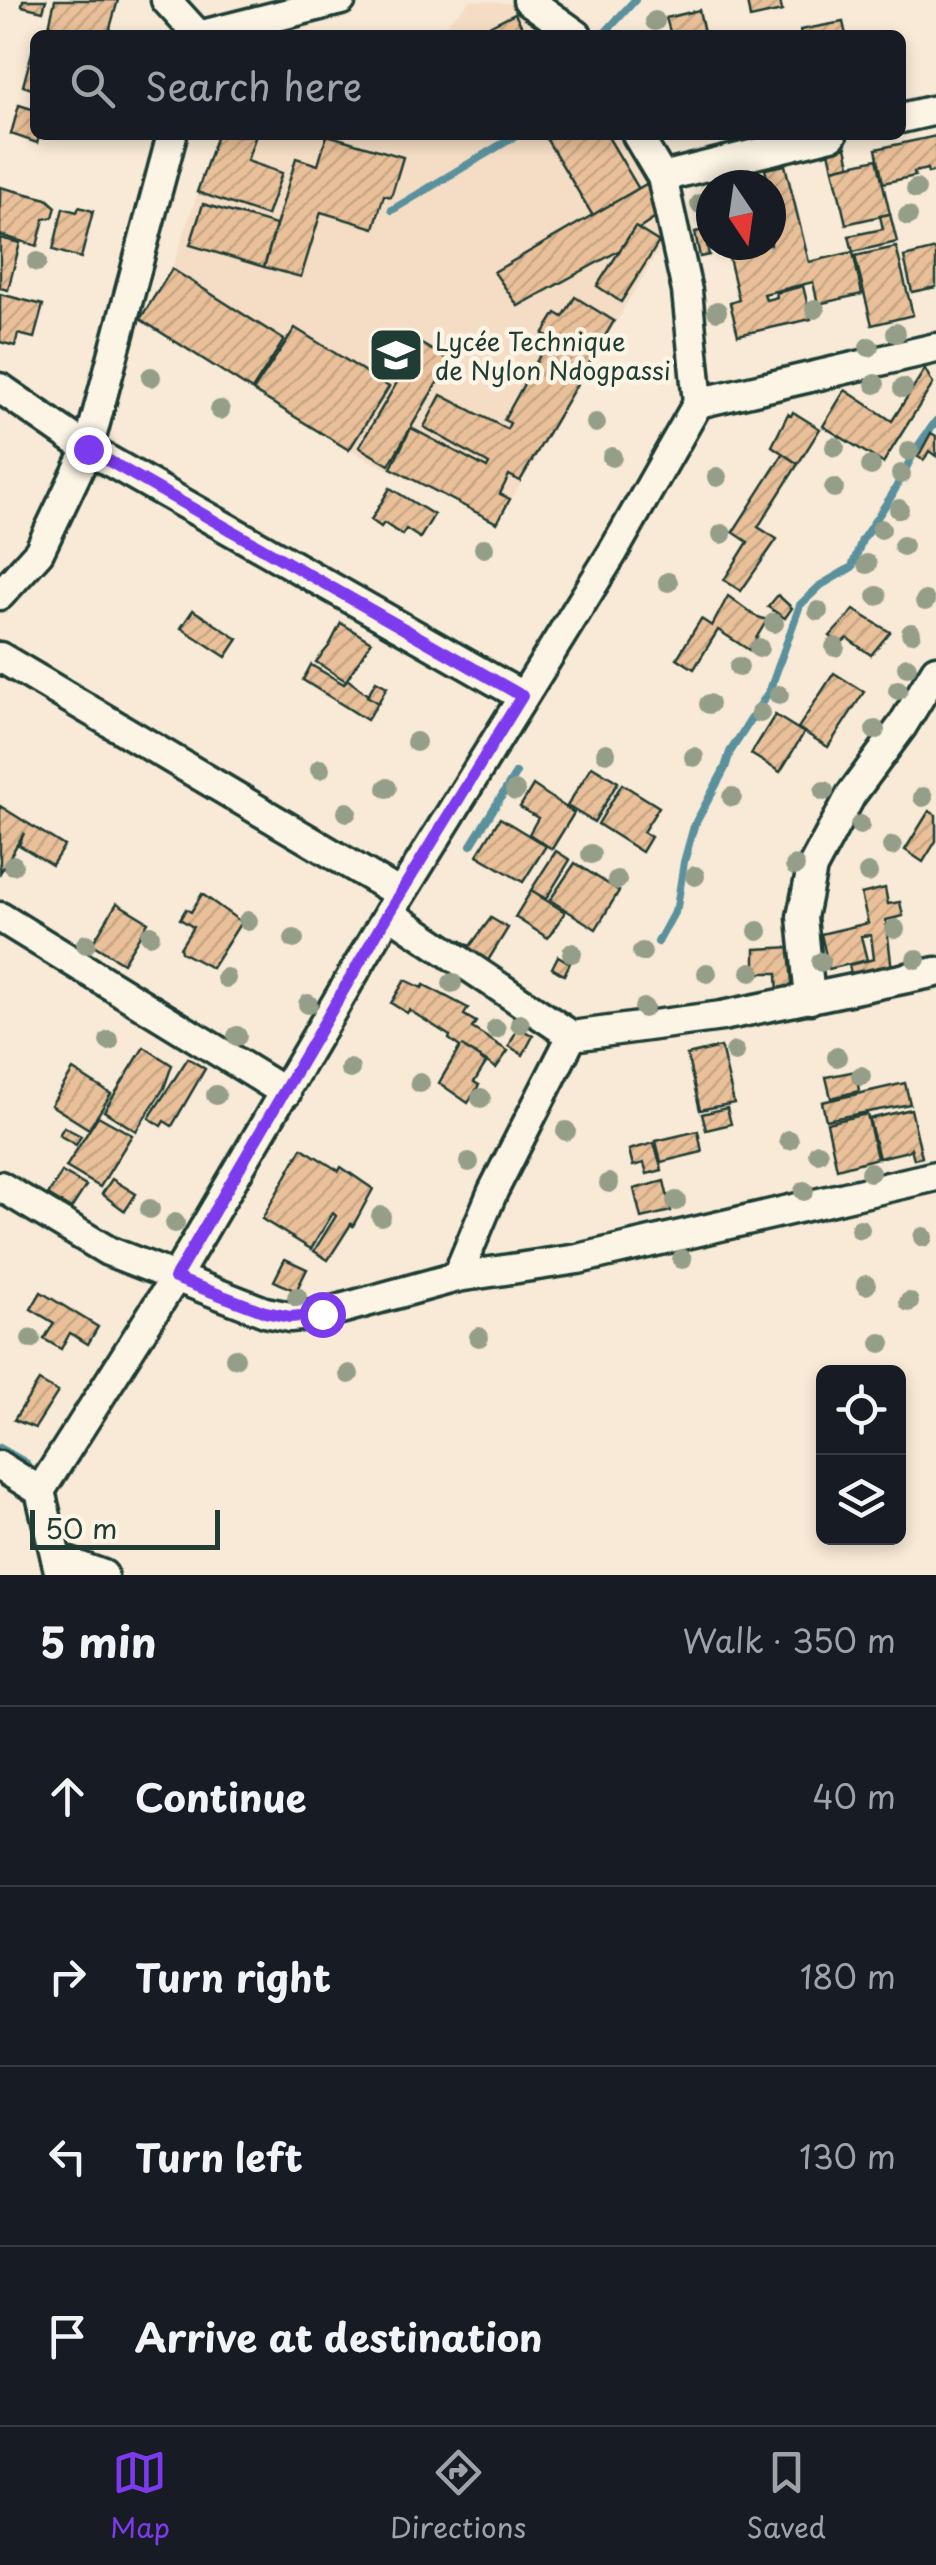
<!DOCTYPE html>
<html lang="en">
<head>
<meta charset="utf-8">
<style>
	body { margin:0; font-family:"Playpen Sans",sans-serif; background:#242831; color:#f1f3f6 }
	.controls { position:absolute; right:30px; bottom:30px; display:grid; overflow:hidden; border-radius:15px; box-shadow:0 5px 15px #0003 }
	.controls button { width:90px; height:90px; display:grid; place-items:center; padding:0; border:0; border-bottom:2px solid #363941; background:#171b24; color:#f1f3f6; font:50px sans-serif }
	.compass { position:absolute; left:696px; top:170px; width:90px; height:90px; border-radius:50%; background:#171b24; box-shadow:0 5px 15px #0003; rotate:167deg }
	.scale { position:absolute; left:30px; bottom:25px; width:190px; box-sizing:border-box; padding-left:10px; border:5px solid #1f3d34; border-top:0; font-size:28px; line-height:35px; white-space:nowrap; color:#1f3d34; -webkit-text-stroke:8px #fcf5e5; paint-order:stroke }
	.stop { position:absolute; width:30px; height:30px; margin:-22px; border:8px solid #7c3aed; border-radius:50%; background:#fff }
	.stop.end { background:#7c3aed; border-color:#fff; box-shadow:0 2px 10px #0008 }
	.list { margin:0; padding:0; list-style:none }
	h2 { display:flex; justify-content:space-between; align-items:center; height:130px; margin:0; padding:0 40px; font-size:42px }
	h2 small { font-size:32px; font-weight:400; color:#9ea1a6 }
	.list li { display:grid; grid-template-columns:65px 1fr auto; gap:30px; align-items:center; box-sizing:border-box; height:180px; padding:0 40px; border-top:2px solid #363941 }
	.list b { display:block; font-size:38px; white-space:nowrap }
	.list em { font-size:32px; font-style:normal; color:#9ea1a6 }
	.icon { flex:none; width:55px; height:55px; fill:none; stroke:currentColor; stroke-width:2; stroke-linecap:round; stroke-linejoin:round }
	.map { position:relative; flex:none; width:936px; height:1575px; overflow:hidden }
	.search { position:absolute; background:#171b24; box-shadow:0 5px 15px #0003; left:30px; right:30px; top:30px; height:110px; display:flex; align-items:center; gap:25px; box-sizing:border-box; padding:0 35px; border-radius:15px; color:#9ea1a6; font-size:38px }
	.sheet { height:850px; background:#171b24 }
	nav { display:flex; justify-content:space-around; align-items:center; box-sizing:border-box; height:140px; border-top:2px solid #363941; background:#171b24; font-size:28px; color:#9ea1a6 }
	nav a { display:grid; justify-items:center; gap:5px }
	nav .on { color:#7c3aed }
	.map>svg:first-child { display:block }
	.built { fill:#f4ddc4 }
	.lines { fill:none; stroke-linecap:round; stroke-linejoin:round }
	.stream { stroke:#5a919d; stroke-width:8 }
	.building { fill:url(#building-hatch); stroke:#1f3d34; stroke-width:2.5 }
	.minor-casing { stroke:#1f3d34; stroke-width:35 }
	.minor { stroke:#fcf5e5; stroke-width:28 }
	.tree { fill:#949e88 }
	.route { stroke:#7c3aed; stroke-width:12 }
	.labels { text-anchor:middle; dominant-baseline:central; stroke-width:9; stroke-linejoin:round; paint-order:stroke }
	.poi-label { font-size:25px; fill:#1f3d34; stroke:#fcf5e5; text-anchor:start }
</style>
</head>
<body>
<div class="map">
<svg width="936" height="1575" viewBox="0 0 936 1575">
	<defs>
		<pattern id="building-hatch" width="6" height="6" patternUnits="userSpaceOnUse" patternTransform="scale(2.5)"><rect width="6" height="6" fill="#e9c099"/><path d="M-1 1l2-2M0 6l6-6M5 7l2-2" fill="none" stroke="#c7a684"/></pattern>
	</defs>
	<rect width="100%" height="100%" fill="#f8ead6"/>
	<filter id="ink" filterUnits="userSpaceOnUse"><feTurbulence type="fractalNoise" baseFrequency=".01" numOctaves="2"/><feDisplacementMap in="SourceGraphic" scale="20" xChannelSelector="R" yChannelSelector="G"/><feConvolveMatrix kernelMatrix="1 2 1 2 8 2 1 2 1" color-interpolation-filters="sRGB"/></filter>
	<g filter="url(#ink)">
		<g class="built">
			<path d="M471,0L515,4L554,35H434Z"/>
			<path d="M217,135H619L648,183L664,241L497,523L349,450L140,319L172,269Z"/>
		</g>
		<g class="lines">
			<g class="stream">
				<path d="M603,35L635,0"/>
				<path d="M392,210L517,135"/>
				<path d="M471,845L516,773"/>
				<path d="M658,942L677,907L684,862L694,826L725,768L730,752L770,690L800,605L821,585L852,567L862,540L892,495L916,449L936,421"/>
				<path d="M0,1448L26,1463"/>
			</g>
		</g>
		<g class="building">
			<path d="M23,0H46L43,11L22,6Z"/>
			<path d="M55,0H118L108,35H47Z"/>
			<path d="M780,0L782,11L750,18L747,1Z"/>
			<path d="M699,10L704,33L671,35L666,18Z"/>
			<path d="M515,13L526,35H471Z"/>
			<path d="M843,22L846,35H801L800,30Z"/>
			<path d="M35,41V90L23,86Z"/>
			<path d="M19,105L35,110V135H40L37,143L11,134Z"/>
			<path d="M217,135H256L247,161L282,173L267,216L197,192Z"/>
			<path d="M327,135L403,157L391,197L384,195L374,228L321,212L301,277L264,267L296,158L318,165Z"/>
			<path d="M544,135H607L639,189L593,216Z"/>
			<path d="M936,136V171L928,173L927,169L914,172L915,176L883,183L876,149Z"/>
			<path d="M846,147L850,165L833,169L829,151Z"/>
			<path d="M877,159L890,214L846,224L833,169Z"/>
			<path d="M785,165L809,262L853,252L862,294L818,304L813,282L764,294L766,300L777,297L776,293L803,286L811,319L738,335L730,303L739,300L726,245H771V213L775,212L765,169Z"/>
			<path d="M648,183L657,217L639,229L635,227L620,250L518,306L494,272Z"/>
			<path d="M0,187L47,199L56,207L53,217L44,219L37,246L0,235Z"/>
			<path d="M203,204L276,225L264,267L190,245Z"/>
			<path d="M79,207L93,211L81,258L53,250L63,208L77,212Z"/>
			<path d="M890,214L897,242L853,252L849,236L883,229L880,216Z"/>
			<path d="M635,227L659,242L621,302L597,286Z"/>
			<path d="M704,230L709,255L700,257L695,232Z"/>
			<path d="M0,238L20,243L8,290L0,288Z"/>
			<path d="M896,247L913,315L872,325L855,256Z"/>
			<path d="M936,249V287L912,292L904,257Z"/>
			<path d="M172,269L284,340L252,390L140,319Z"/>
			<path d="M0,294L43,305L34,338L18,334L15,346L0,342Z"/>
			<path d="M575,297L614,321L520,481L509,475L500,494L510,499L497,523L391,468L411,428L487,468L489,464L424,427L441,395L507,429L510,423L504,420L550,337L543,334L556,313L563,317Z"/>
			<path d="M295,328L389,387L349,450L253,391Z"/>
			<path d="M420,343L450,361L389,465L359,447Z"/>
			<path d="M925,369L933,384L883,463L823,426L845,390L892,421Z"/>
			<path d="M793,412L820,429L798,464L772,446L788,414L791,416Z"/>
			<path d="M931,433L936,436V456L929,451L924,460L918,457Z"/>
			<path d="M783,454L798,464L758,527L777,539L741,591L724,580L748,542L733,532Z"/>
			<path d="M390,488L434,515L420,538L406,529L402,535L384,523L381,527L371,520Z"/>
			<path d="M778,595L792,608L785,618L768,607Z"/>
			<path d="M728,596L755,616L767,620L749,650L718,630L694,669L677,658L701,619L712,626Z"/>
			<path d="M193,610L238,639L226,657L181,628Z"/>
			<path d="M854,610L890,632L871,655L847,638L840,644L830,636Z"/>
			<path d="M341,623L371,642L347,679L378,703L367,720L303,680L311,665L344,684L346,681L316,662L329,646Z"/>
			<path d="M834,673L864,692L828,747L798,728Z"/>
			<path d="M376,681L387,687L378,703L367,696Z"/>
			<path d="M775,715L804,733L780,772L751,754Z"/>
			<path d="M592,766L618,782L594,822L567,806Z"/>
			<path d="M622,784L659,807L643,832L651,837L642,852L598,824Z"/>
			<path d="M533,785L574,813L552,849L529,834L538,818L520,807Z"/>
			<path d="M0,806L64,846L52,865L19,845L24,833L0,873Z"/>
			<path d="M929,811L936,815V841L923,862L905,850Z"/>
			<path d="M500,818L546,846L523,882L477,855Z"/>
			<path d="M556,851L570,860L546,899L531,890Z"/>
			<path d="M575,863L619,891L596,929L550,900Z"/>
			<path d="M885,888L888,904L900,902L903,916L886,920L892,970L852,978L849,965L874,959L871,935L861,936L867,960L829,969L821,934L868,923L861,894Z"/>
			<path d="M531,891L565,912L548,938L515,917Z"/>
			<path d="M202,894L241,922L212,968L181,952L180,948L193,927L180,919L186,909L191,912Z"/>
			<path d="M117,903L148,922L123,963L92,944Z"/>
			<path d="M491,918L508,928L484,967L454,950L460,940L470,946Z"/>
			<path d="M792,947L801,976L791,994L778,998L777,973H755V949Z"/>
			<path d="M558,956L570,963L564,975L552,968Z"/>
			<path d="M405,980L422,988L424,985L468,1008L464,1015L476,1022L472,1028L508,1051L496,1068L462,1046L486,1063L474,1082L479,1085L468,1103L439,1083L460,1047L449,1039L450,1036L409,1010L407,1013L391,1003Z"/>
			<path d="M518,1027L533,1036L523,1055L509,1046Z"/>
			<path d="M144,1047L172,1065L164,1088L136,1131L104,1111Z"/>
			<path d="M721,1047L734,1103L700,1110L687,1055Z"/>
			<path d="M188,1058L205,1069L172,1126L164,1121L161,1126L149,1118Z"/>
			<path d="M73,1070L111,1094L89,1129L51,1105Z"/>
			<path d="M856,1071L859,1091L831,1098L826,1077Z"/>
			<path d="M905,1083L910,1104L826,1120L822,1102Z"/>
			<path d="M727,1108L731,1124L706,1130L702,1114Z"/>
			<path d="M911,1109L922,1157L914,1159L911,1148L908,1151L879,1158L869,1119Z"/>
			<path d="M867,1114L877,1158L837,1169L827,1123Z"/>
			<path d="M98,1116L132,1135L100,1187L66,1167Z"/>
			<path d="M64,1127L81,1136L76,1145L59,1135Z"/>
			<path d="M698,1131L702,1152L661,1162L656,1141Z"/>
			<path d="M654,1143L662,1170L647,1174L644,1163L633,1166L629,1150Z"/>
			<path d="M302,1148L339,1171L341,1167L373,1189L353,1226L351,1224L328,1260L314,1251L336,1216L333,1213L311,1249L262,1219Z"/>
			<path d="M62,1172L86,1186L71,1209L48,1195Z"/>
			<path d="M112,1179L136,1194L125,1211L102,1194Z"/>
			<path d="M664,1181L671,1211L641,1218L634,1189Z"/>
			<path d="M285,1259L307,1269L296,1291L274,1281Z"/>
			<path d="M41,1292L98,1327L88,1344L70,1333L61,1349L44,1339L54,1323L31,1309Z"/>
			<path d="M39,1381L58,1392L35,1428L14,1420Z"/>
		</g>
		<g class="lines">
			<g class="minor-casing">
				<g id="minor">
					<path d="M166,0L198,35"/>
					<path d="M528,0L577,35"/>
					<path d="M202,35L341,0"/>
					<path d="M901,118L936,110"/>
					<path d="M662,177L832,135"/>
					<path d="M0,388L88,449L522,696"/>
					<path d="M698,403L936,348"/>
					<path d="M0,595L39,552L88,449L172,135"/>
					<path d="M0,657L400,894"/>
					<path d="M389,913L572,1036L722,1016L936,972"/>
					<path d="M0,917L286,1093"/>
					<path d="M810,999L802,917L812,868L851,795L902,726L936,670"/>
					<path d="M0,1186L108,1251L265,1312L290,1317L322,1314L457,1277L578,1259L936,1176"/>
					<path d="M457,1277L493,1191L572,1036"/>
					<path d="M0,1466L40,1491L60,1575"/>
					<path d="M40,1491L175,1278L389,913L613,552L698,403L687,291L662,177L637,135"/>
					<path d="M56,1558L103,1575"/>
				</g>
			</g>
			<use href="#minor" class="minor"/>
		</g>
		<g class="tree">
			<circle cx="655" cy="21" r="10"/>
			<circle cx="916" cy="189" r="10"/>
			<circle cx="700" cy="204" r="10"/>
			<circle cx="908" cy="216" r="10"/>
			<circle cx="37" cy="262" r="10"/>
			<circle cx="815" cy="309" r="10"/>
			<circle cx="717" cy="311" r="10"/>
			<circle cx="896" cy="333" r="10"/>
			<circle cx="869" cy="347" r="10"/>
			<circle cx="151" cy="377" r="10"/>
			<circle cx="875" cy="384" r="10"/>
			<circle cx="903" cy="388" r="10"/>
			<circle cx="220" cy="410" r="10"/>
			<circle cx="596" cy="423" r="10"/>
			<circle cx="835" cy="447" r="10"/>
			<circle cx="909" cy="451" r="10"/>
			<circle cx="612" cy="457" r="10"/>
			<circle cx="871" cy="466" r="10"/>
			<circle cx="901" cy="474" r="10"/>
			<circle cx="717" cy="477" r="10"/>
			<circle cx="834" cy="488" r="10"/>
			<circle cx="899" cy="509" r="10"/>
			<circle cx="881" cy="529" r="10"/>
			<circle cx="722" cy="534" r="10"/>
			<circle cx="903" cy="546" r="10"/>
			<circle cx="484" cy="548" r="10"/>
			<circle cx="867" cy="564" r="10"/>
			<circle cx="668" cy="582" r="10"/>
			<circle cx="877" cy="596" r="10"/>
			<circle cx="925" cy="601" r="10"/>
			<circle cx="818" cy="611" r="10"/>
			<circle cx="774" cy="623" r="10"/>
			<circle cx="911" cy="633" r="10"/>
			<circle cx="835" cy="647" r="10"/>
			<circle cx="759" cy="648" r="10"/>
			<circle cx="739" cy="667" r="10"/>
			<circle cx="907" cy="667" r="10"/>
			<circle cx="898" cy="690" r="10"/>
			<circle cx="779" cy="695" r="10"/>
			<circle cx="709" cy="704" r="10"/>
			<circle cx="760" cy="713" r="10"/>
			<circle cx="875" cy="730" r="10"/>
			<circle cx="416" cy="742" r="10"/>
			<circle cx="606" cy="753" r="10"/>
			<circle cx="694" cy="757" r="10"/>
			<circle cx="320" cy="769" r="10"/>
			<circle cx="387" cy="788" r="10"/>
			<circle cx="515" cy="791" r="10"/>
			<circle cx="824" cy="791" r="10"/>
			<circle cx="732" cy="797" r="10"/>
			<circle cx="923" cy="797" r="10"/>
			<circle cx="347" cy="812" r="10"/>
			<circle cx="860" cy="825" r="10"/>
			<circle cx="892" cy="846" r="10"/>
			<circle cx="591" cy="854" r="10"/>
			<circle cx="13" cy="865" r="10"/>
			<circle cx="795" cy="866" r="10"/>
			<circle cx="868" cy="873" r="10"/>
			<circle cx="695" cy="876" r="10"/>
			<circle cx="617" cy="880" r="10"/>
			<circle cx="248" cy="921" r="10"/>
			<circle cx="895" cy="929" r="10"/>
			<circle cx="758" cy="931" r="10"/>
			<circle cx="150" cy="935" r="10"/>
			<circle cx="294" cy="939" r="10"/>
			<circle cx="86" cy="944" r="10"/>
			<circle cx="642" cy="952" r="10"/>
			<circle cx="572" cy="953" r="10"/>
			<circle cx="916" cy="959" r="10"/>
			<circle cx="821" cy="962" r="10"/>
			<circle cx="751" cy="972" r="10"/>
			<circle cx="707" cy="973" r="10"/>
			<circle cx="226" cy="978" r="10"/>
			<circle cx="452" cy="983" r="10"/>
			<circle cx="308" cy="1004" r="10"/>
			<circle cx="644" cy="1008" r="10"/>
			<circle cx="520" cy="1024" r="10"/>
			<circle cx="496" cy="1029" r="10"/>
			<circle cx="237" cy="1036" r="10"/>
			<circle cx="109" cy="1041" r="10"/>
			<circle cx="735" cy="1052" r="10"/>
			<circle cx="837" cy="1057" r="10"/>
			<circle cx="350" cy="1069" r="10"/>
			<circle cx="861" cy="1076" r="10"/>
			<circle cx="420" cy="1083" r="10"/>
			<circle cx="216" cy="1095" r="10"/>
			<circle cx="481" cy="1098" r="10"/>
			<circle cx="566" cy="1131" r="10"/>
			<circle cx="789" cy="1140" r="10"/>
			<circle cx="818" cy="1153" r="10"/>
			<circle cx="469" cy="1162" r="10"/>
			<circle cx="870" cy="1172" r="10"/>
			<circle cx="609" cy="1183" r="10"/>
			<circle cx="804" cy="1191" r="10"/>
			<circle cx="676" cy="1201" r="10"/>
			<circle cx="150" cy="1209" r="10"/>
			<circle cx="381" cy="1216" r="10"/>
			<circle cx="175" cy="1223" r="10"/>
			<circle cx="860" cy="1229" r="10"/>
			<circle cx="923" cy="1237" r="10"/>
			<circle cx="682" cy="1259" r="10"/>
			<circle cx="866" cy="1285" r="10"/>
			<circle cx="297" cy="1297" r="10"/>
			<circle cx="909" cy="1302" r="10"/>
			<circle cx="479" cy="1337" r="10"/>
			<circle cx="31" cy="1339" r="10"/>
			<circle cx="881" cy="1343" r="10"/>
			<circle cx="235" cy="1358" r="10"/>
			<circle cx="349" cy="1374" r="10"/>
		</g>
	</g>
	<g class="lines" filter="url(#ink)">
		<path class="route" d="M88,449L522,696L389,912L175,1278L265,1312L290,1317L322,1314"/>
	</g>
	<defs>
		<g id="school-square" transform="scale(2.875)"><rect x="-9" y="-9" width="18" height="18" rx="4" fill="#1f3d34" stroke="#fcf5e5"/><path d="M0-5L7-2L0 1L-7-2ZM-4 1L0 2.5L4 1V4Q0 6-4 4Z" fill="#fff"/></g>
	</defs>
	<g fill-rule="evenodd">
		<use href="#school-square" x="396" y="355"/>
	</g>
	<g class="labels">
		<g class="poi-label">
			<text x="435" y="341">Lycée Technique<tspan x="435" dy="29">de Nylon Ndogpassi</tspan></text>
		</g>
	</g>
</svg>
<div class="controls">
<button><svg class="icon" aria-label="locate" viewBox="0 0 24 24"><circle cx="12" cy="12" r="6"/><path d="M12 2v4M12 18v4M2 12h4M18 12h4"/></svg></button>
<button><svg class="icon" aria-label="layers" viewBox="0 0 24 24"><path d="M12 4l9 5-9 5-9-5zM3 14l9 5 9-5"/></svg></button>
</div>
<svg class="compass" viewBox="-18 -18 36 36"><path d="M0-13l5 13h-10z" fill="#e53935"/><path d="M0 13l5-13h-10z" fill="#9ea1a6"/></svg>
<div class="scale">50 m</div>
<div class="stop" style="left:322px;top:1314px"></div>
<div class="stop end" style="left:88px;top:449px"></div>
<div class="search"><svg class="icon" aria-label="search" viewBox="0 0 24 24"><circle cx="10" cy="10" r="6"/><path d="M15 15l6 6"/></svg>Search here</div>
</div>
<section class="sheet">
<h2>5 min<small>Walk · 350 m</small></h2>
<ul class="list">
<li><svg class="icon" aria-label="ahead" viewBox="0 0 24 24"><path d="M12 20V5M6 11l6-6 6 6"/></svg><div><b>Continue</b></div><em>40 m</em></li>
<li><svg class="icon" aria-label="right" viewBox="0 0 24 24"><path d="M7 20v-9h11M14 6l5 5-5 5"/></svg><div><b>Turn right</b></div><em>180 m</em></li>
<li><svg class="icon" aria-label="left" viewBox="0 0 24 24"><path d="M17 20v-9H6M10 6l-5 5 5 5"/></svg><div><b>Turn left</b></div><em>130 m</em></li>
<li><svg class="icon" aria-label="arrive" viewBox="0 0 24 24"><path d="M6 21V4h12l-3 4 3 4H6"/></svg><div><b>Arrive at destination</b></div></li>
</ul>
</section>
<nav>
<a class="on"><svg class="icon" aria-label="map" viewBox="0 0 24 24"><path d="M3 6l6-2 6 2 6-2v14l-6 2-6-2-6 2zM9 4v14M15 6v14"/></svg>Map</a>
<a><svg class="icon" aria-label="directions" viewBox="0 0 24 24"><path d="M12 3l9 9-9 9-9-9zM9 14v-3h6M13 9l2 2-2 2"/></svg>Directions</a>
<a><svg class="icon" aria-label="saved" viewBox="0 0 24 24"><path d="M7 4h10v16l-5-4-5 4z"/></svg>Saved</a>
</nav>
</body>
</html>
